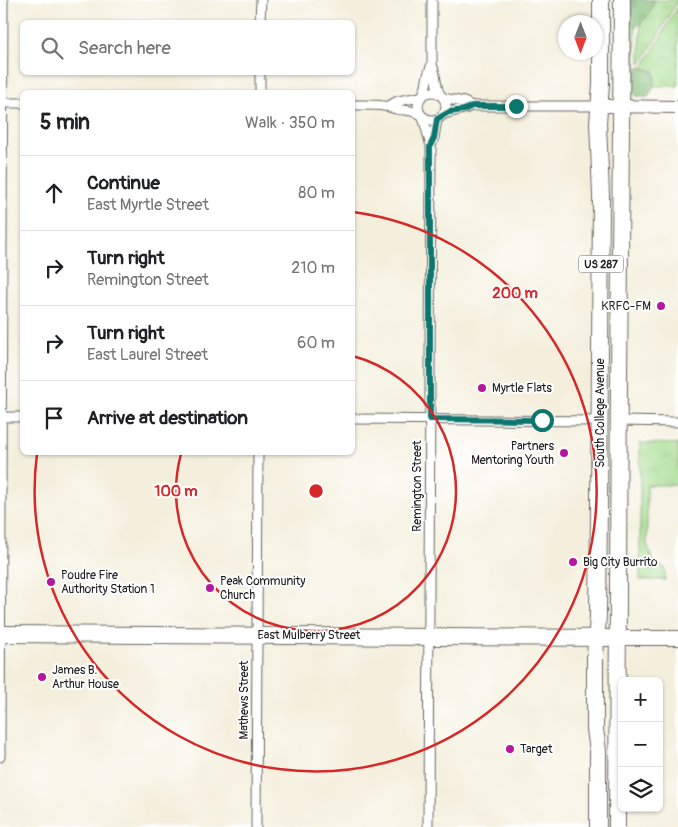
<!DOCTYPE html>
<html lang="en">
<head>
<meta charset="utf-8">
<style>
	body { margin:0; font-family:Pangolin,sans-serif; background:#f2f2f2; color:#202124 }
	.controls { position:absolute; right:15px; bottom:15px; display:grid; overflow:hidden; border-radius:8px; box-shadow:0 1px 4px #0004 }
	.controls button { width:45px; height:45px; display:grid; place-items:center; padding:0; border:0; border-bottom:1px solid #e0e0e0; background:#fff; color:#202124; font:25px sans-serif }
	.compass { position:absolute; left:558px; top:15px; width:45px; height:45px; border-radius:50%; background:#fff; box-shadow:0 1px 4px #0004; rotate:180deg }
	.stop { position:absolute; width:15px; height:15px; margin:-11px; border:4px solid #0f766e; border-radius:50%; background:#fff }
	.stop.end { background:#0f766e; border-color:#fff; box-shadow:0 1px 5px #0008 }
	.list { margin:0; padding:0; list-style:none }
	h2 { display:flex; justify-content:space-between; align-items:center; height:65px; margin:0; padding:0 20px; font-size:21px }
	h2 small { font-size:16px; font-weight:400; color:#757577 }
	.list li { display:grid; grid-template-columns:32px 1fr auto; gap:15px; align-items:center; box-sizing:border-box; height:75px; padding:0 20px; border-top:1px solid #e0e0e0 }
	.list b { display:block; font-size:19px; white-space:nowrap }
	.list p { margin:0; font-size:16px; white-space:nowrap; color:#757577 }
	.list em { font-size:16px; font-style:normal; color:#757577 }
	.icon { flex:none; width:28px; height:28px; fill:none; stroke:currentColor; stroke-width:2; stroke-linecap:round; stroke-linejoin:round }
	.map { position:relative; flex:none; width:678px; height:827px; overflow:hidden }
	.search { position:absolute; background:#fff; box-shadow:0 1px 4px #0004; left:20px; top:20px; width:335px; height:55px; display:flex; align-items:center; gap:12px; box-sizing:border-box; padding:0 18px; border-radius:8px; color:#757577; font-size:19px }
	.panel { position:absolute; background:#fff; box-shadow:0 1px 4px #0004; left:20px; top:90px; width:335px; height:365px; border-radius:8px }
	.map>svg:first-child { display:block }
	.grass { fill:url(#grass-tufts); stroke:#607c54 }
	.forest { fill:url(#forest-crowns); stroke:#506c4a }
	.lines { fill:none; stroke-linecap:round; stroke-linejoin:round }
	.street-casing { stroke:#686660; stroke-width:11 }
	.secondary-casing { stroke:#686660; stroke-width:14 }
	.primary-casing { stroke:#686660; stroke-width:16 }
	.highway-casing { stroke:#686660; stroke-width:18 }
	.street { stroke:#fff; stroke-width:9 }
	.secondary { stroke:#fff; stroke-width:12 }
	.primary { stroke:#fff; stroke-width:14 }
	.highway { stroke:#fff; stroke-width:16 }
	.route { stroke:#0f766e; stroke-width:6 }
	.ring { fill:none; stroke:#d62828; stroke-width:2.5 }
	.poi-dot { fill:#b5179e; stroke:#fff; stroke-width:2 }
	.labels { text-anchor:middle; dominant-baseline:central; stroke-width:4; stroke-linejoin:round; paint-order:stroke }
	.shield { fill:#fff; stroke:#606060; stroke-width:1 }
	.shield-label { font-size:11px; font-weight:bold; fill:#1c1c1c }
	.poi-label { font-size:12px; fill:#1c1c1c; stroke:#fff; text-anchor:start }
	.street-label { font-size:12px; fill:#1c1c1c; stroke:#fff }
	.centre { fill:#d62828; stroke:#fff; stroke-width:2.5 }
	.ring-label { font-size:15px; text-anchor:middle; font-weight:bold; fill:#d62828; stroke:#fff; stroke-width:4; stroke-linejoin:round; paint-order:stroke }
</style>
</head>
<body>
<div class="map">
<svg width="678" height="827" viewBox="0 0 678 827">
	<defs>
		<pattern id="grass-tufts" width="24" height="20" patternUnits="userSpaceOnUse" patternTransform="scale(1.25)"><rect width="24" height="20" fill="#a4db8d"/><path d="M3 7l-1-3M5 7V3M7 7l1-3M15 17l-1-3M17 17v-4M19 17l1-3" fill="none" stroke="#8dbb79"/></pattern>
		<pattern id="forest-crowns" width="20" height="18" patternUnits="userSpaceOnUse" patternTransform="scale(1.25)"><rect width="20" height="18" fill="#83bb78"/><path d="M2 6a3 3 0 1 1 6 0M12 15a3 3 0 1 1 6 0" fill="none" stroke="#6a9762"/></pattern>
	</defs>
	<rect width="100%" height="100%" fill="#fff"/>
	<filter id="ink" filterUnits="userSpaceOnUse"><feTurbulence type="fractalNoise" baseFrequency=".02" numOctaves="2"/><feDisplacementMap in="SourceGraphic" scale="10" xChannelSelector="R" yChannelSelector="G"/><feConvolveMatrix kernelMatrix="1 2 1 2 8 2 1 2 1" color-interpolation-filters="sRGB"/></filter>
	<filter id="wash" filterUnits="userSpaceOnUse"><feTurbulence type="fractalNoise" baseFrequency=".0096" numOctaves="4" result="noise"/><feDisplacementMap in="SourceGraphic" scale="20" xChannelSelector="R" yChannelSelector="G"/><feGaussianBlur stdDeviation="1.12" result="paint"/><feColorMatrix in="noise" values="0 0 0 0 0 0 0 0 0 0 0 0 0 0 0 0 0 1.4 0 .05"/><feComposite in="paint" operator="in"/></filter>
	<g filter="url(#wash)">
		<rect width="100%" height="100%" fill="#f4efdd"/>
		<g class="grass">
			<path d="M630,0H636L635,86H630Z"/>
			<path d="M641,0H678L642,63H640Z"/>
			<path d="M678,6V86H640L641,71Z"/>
			<path d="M640,443L678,444V484L674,485H647V544L653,560L665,568V580H640Z"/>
		</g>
		<g class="forest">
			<path d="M627,0H655L648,16L636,27L631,24L632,11Z"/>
			<path d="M641,67L655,72C656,80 653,91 648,97C632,99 629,89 626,76L635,68Z"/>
		</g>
	</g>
	<g filter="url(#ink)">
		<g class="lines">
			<g class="street-casing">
				<g id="street">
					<path d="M432,0V65C437,75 435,85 440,95"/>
					<path d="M260,22L261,0"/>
					<circle cx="432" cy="106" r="14"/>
					<path d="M260,92V72"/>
					<path d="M423,94C428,84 426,75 432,65"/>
					<path d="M443,98L464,102L472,106H599"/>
					<path d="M0,103H22"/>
					<path d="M352,105C368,105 382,104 396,109C405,111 410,109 420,114"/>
					<path d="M390,105L398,101L420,97"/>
					<path d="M442,115C452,110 462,111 472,106"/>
					<path d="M423,117L431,146L428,827"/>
					<path d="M431,146L434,138L437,119"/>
					<path d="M0,417H22"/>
					<path d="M352,419L600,421"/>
					<path d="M619,421L678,422"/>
					<path d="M0,757L3,0"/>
					<path d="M256,827L258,452"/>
				</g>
			</g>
			<g class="secondary-casing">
				<path id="secondary" d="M599,106L678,107"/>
			</g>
			<g class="primary-casing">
				<path id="primary" d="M617,638H678"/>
			</g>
			<g class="highway-casing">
				<g id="highway">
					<path d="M0,634L608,638"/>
					<path d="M598,827V751L595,729V656L598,616L599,508L601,195L598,123L601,84V0"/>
					<path d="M617,827C618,551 619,276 622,0"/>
				</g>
			</g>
			<use href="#street" class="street"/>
			<use href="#secondary" class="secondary"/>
			<use href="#primary" class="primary"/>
			<use href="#highway" class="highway"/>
		</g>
	</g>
	<g class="lines" filter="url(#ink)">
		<path class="route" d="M516,106H472L464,110L449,112L437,119L434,138L430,146V419L542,420"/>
	</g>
	<g class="ring">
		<path d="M353 356A140 140 0 1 1 181 454"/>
		<path d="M353 212A281 281 0 1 1 37 454"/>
	</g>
	<g class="poi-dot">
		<circle cx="661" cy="306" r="5"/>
		<circle cx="482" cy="388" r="5"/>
		<circle cx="564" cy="453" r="5"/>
		<circle cx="573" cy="562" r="5"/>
		<circle cx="51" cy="582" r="5"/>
		<circle cx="210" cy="588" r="5"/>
		<circle cx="42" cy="677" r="5"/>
		<circle cx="510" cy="749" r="5"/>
	</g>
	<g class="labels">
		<rect class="shield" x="578.5" y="255.5" width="45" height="17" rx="4"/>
		<g class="shield-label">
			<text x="601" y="264">US 287</text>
		</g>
		<g class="poi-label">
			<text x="651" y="306" text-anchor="end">KRFC-FM</text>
			<text x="492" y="388">Myrtle Flats</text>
			<text x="554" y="446" text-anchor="end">Partners<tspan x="554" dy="14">Mentoring Youth</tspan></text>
			<text x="583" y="562">Big City Burrito</text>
			<text x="61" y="575">Poudre Fire<tspan x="61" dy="14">Authority Station 1</tspan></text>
			<text x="220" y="581">Peak Community<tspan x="220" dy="14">Church</tspan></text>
			<text x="52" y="670">James B.<tspan x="52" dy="14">Arthur House</tspan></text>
			<text x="520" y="749">Target</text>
		</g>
		<g class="street-label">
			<text transform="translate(600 413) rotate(-90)">South College Avenue</text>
			<text transform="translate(417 486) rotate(-90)">Remington Street</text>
			<text x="309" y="635">East Mulberry Street</text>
			<text transform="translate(244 700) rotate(-90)">Mathews Street</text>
		</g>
	</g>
	<circle cx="316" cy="491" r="8" class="centre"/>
	<g class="ring-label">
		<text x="515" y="298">200 m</text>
		<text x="176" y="496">100 m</text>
	</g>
</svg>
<div class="controls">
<button>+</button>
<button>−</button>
<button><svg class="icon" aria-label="layers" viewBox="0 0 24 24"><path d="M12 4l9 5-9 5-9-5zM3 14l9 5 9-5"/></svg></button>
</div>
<svg class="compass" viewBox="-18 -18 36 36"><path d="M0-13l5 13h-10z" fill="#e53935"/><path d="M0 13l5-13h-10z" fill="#757577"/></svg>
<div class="stop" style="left:542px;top:420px"></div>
<div class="stop end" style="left:516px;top:106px"></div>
<div class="search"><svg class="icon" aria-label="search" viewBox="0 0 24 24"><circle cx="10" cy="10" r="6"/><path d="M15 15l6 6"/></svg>Search here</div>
<section class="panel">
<h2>5 min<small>Walk · 350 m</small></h2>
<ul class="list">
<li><svg class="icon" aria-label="ahead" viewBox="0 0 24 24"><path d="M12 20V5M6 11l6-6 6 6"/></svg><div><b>Continue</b><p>East Myrtle Street</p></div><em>80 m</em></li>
<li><svg class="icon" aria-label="right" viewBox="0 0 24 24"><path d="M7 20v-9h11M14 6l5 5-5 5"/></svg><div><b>Turn right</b><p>Remington Street</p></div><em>210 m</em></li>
<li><svg class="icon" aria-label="right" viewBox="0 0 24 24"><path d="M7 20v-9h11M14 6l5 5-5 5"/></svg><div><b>Turn right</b><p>East Laurel Street</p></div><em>60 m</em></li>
<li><svg class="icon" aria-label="arrive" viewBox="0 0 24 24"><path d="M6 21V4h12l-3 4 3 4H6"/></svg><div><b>Arrive at destination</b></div></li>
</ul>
</section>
</div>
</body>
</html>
